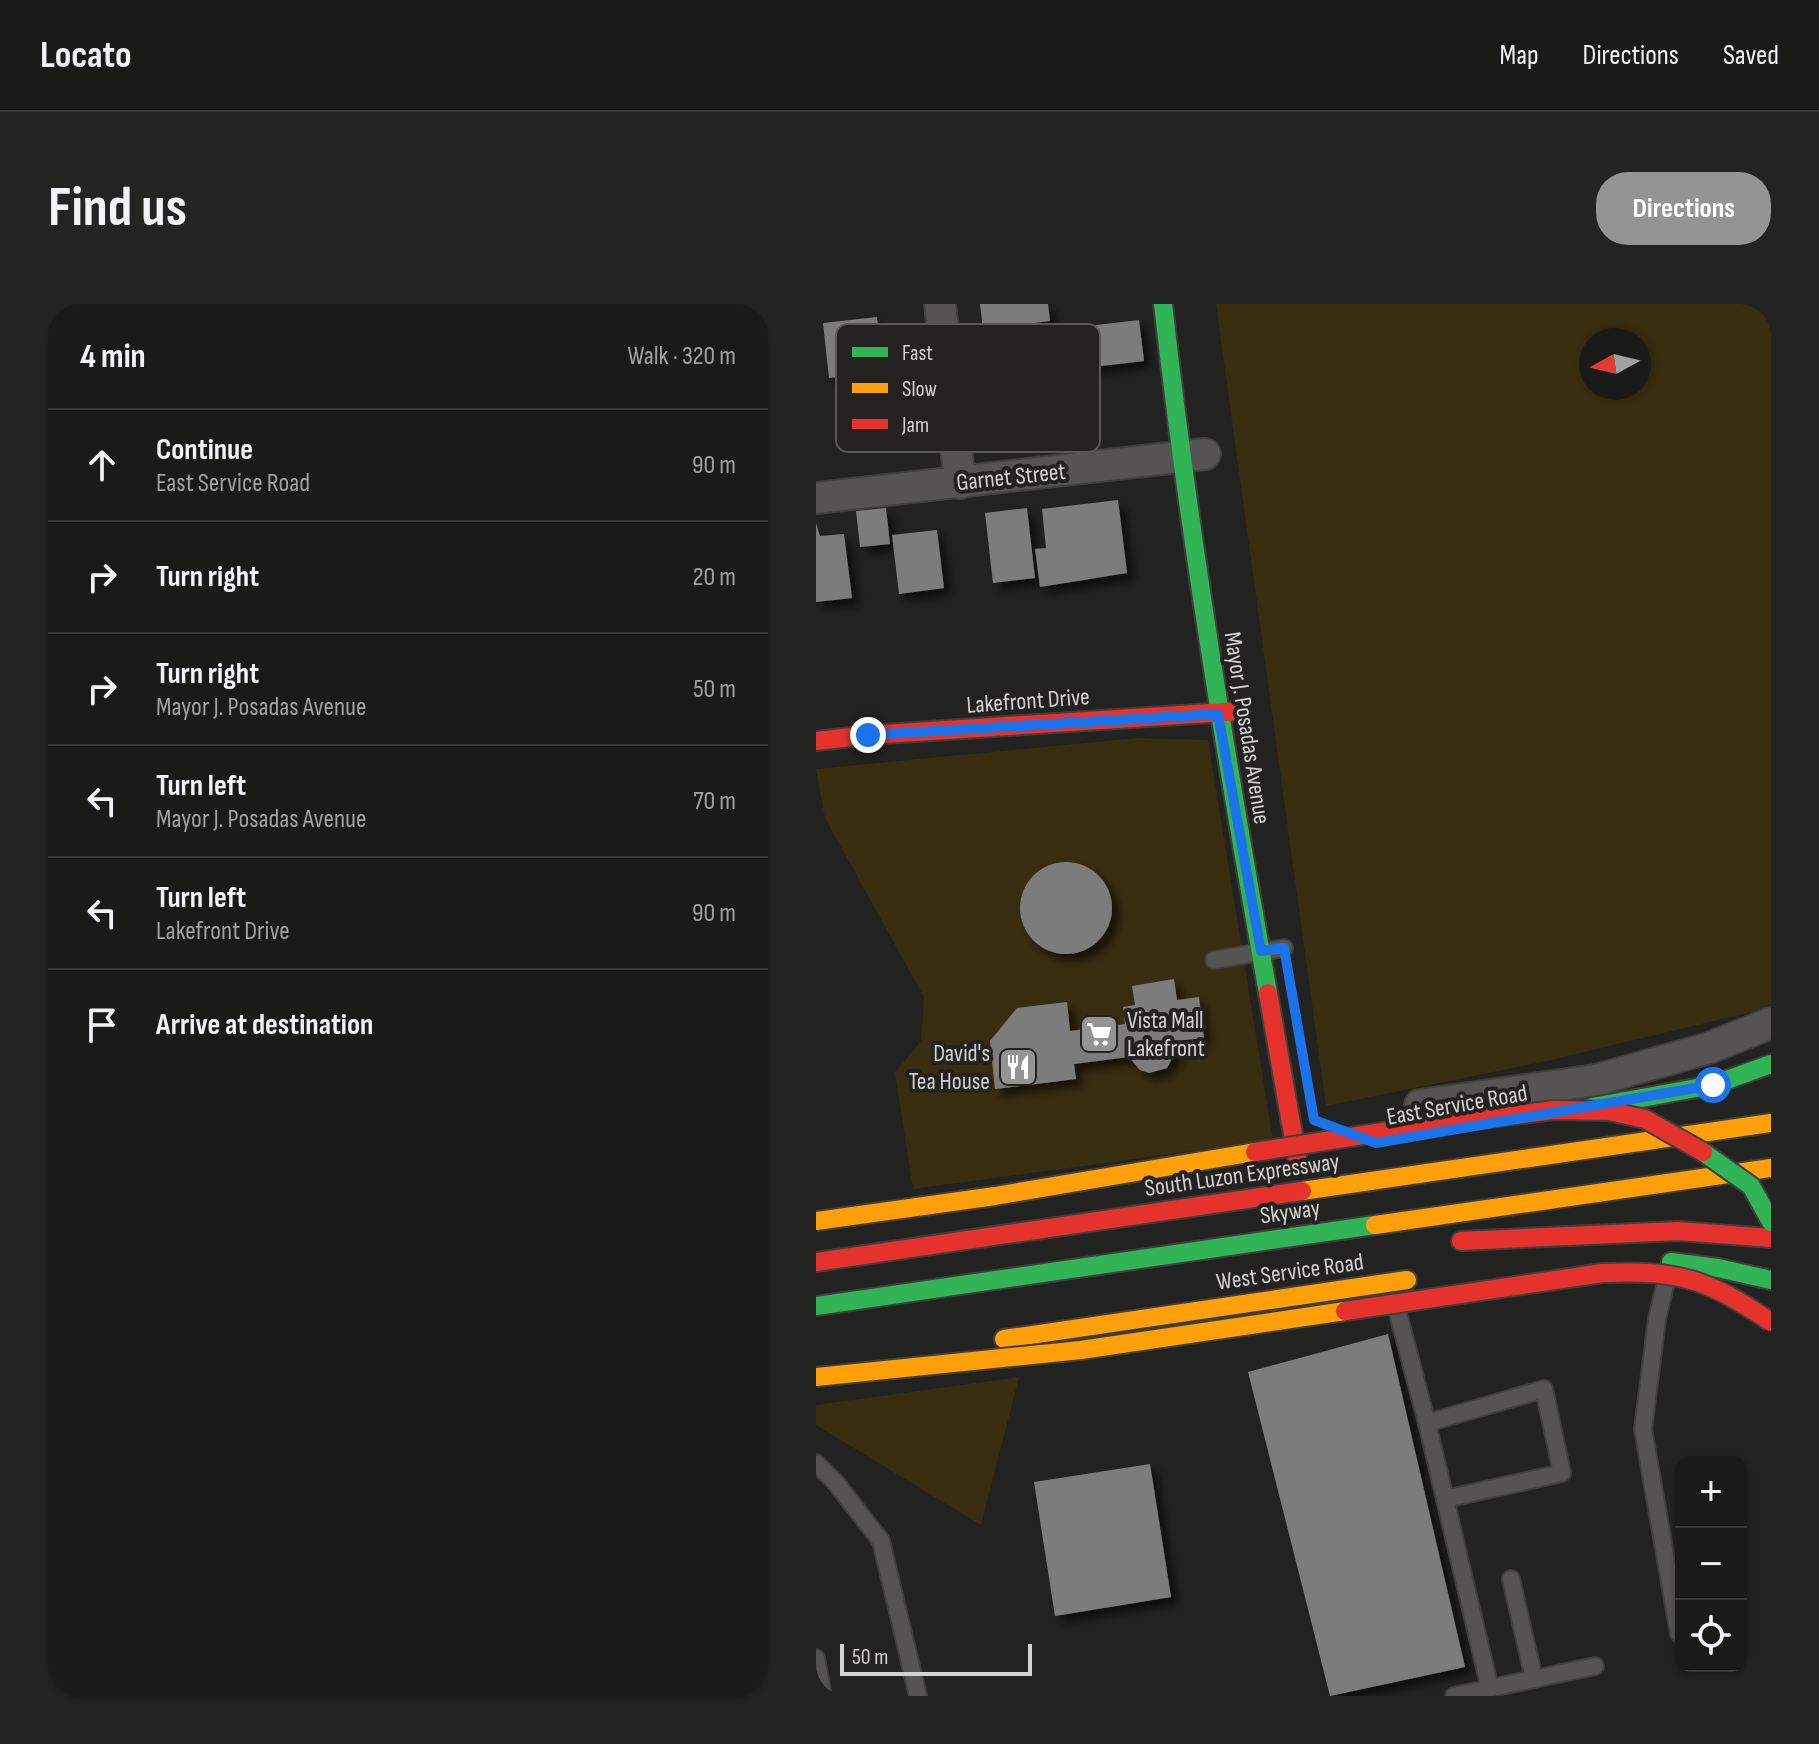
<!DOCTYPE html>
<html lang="en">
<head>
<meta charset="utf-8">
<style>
	body { margin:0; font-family:"Sofia Sans Condensed",sans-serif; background:#232322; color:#f1f3f6 }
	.controls { position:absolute; right:24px; bottom:24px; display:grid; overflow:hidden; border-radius:16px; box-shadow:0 2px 6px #0004 }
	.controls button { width:72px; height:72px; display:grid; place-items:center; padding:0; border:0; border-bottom:2px solid #383838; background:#1a1a19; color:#f1f3f6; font:40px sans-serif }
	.compass { position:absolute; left:763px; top:24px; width:72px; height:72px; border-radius:50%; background:#1a1a19; box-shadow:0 2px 6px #0004; rotate:262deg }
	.scale { position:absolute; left:24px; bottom:20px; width:192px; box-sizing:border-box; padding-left:8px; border:4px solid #d2d2d0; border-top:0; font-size:22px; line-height:28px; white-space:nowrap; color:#d2d2d0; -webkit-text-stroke:6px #232220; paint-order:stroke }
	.stop { position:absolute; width:24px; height:24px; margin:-18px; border:6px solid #1a73e8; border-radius:50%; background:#fff }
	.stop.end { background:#1a73e8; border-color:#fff; box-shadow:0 2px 8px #0008 }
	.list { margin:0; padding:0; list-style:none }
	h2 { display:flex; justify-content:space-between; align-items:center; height:104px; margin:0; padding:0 32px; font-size:34px }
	h2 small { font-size:26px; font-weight:400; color:#9fa1a2 }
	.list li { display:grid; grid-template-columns:52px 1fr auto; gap:24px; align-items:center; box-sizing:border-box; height:112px; padding:0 32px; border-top:2px solid #383838 }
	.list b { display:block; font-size:30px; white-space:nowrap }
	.list p { margin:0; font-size:26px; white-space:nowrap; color:#9fa1a2 }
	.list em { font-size:26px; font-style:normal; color:#9fa1a2 }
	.icon { flex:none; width:44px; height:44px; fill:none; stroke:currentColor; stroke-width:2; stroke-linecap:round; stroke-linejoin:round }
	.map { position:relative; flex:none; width:955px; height:1392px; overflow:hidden; border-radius:32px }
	header { display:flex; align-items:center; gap:48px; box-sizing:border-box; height:112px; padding:0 40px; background:#1a1a19; border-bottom:2px solid #383838 }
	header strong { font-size:38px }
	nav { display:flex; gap:44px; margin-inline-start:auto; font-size:28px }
	.intro { display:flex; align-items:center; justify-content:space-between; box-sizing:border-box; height:192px; padding:0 48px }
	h1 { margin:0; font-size:56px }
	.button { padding:20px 36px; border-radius:32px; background:#949493; color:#fff; font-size:28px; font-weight:700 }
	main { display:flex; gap:48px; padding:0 48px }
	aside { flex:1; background:#1a1a19; border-radius:32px; box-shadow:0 2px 6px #0004 }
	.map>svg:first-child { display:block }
	.green { fill:#392d10; fill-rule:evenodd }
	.building { fill:#7d7c7b; filter:url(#shadow) }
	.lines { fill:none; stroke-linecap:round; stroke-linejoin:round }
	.lane-casing { stroke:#3f3f3e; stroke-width:20 }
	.street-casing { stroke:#3f3f3e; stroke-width:34 }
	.fast-casing { stroke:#3f3f3e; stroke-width:22 }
	.slow-casing { stroke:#3f3f3e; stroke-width:22 }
	.jam-casing { stroke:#3f3f3e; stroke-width:22 }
	.lane { stroke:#555453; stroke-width:16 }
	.street { stroke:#555453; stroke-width:30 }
	.fast { stroke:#30b455; stroke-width:18 }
	.slow { stroke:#ff9f0a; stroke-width:18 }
	.jam { stroke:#e5322d; stroke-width:18 }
	.fast-bridge-casing { stroke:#3f3f3e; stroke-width:22; stroke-linecap:butt }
	.slow-bridge-casing { stroke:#3f3f3e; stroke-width:22; stroke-linecap:butt }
	.jam-bridge-casing { stroke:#3f3f3e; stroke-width:22; stroke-linecap:butt }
	.fast-bridge { stroke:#30b455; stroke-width:18 }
	.slow-bridge { stroke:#ff9f0a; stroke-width:18 }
	.jam-bridge { stroke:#e5322d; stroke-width:18 }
	.route { stroke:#1a73e8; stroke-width:10 }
	.labels { text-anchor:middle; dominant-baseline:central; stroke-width:8; stroke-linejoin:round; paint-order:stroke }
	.street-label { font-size:24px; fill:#d2d2d0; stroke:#232220 }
	.poi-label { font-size:24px; fill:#d2d2d0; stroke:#232220; text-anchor:start }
	.key { fill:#232220; stroke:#585755; stroke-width:2 }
	.key-label { font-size:22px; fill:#d2d2d0 }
</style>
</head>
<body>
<header>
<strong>Locato</strong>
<nav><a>Map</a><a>Directions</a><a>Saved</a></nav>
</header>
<div class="intro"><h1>Find us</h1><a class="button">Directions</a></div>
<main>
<aside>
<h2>4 min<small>Walk · 320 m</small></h2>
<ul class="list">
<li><svg class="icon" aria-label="ahead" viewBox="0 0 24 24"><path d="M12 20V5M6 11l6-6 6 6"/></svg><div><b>Continue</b><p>East Service Road</p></div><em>90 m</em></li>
<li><svg class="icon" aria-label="right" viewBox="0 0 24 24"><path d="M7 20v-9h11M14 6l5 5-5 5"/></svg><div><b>Turn right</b></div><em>20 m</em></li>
<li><svg class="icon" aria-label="right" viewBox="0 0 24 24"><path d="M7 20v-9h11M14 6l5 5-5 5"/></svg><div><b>Turn right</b><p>Mayor J. Posadas Avenue</p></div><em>50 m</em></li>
<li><svg class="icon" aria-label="left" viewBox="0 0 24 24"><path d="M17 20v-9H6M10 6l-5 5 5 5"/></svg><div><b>Turn left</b><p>Mayor J. Posadas Avenue</p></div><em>70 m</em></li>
<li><svg class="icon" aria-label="left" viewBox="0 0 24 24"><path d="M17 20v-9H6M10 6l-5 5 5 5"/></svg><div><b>Turn left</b><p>Lakefront Drive</p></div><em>90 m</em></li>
<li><svg class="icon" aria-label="arrive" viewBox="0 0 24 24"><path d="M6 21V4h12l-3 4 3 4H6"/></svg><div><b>Arrive at destination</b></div></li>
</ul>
</aside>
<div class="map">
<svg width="955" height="1392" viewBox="0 0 955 1392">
	<defs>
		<filter id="shadow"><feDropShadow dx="7" dy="7" stdDeviation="4" flood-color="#0009"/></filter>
	</defs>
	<rect width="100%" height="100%" fill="#222221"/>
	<g class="green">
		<path d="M400,0H955V700L944,706L726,758L510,802ZM775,36H823V84H775Z"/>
		<path d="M321,434L392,436L457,836L97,885L79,769L105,737L108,693L9,514L0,465Z"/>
		<path d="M203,1073L165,1221L0,1121V1101Z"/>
	</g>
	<g class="building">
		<path d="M164,0H232L234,17L167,25Z"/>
		<path d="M61,13L67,68L13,74L7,19Z"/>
		<path d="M323,16L328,57L250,66L246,25Z"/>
		<path d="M302,196L311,269L224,283L219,245L230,244L226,205Z"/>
		<path d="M70,204L74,240L44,243L40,207Z"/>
		<path d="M211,204L219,274L177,279L169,209Z"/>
		<path d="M0,219L4,232L28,230L36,294L0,298Z"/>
		<path d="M121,226L128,284L83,290L76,231Z"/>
		<circle cx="250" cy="604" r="46"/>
		<path d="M358,675L361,696L383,693L388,734L359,737L360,747L351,764L333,769L324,766L313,753L258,760L260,775L179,785L174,737L201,704L251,698L254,727L309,720L307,703L319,701L316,682Z"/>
		<path d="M572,1030L649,1363L514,1392L432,1068Z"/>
		<path d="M334,1160L355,1293L239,1312L218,1178Z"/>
	</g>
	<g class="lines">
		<g class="lane-casing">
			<g id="lane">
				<path d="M398,656L468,644"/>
				<path d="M851,973L841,1015L827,1125L863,1330"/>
				<path d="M580,1002L611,1119L674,1385"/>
				<path d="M611,1119L728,1085L746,1169L629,1195"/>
				<path d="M0,1159L20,1179L65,1237L102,1392"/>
				<path d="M695,1275L718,1375"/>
				<path d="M0,1354L7,1392"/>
				<path d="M638,1392L779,1362"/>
			</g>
		</g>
		<g class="street-casing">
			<g id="street">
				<path d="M124,0L144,179"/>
				<path d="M0,194L389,150"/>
				<path d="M604,801L780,776L893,744L955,719"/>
			</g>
		</g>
		<g class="fast-casing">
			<g id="fast">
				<path d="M347,0C373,231 411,460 452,689"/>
				<path d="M776,803L897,781L955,760"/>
				<path d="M855,958L902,964L955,976"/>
				<path d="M0,1002L559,921"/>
			</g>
		</g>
		<g class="slow-casing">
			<g id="slow">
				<path d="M486,887L955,819"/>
				<path d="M559,921L955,864"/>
				<path d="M188,1035L591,976"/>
			</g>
		</g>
		<g class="jam-casing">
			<g id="jam">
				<path d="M0,437L52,431L426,407"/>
				<path d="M452,689L481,853"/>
				<path d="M645,937L862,927L955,934"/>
				<path d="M0,958L486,887"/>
			</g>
		</g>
		<use href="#lane" class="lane"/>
		<use href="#street" class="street"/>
		<use href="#fast" class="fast"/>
		<use href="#slow" class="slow"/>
		<use href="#jam" class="jam"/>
		<g class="fast-bridge-casing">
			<path id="fast-bridge" d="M887,848L935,882L955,918"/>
		</g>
		<g class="slow-bridge-casing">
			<g id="slow-bridge">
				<path d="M0,917L179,892L439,848"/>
				<path d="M0,1073L265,1046L529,1007"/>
			</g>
		</g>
		<g class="jam-bridge-casing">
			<g id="jam-bridge">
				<path d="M439,848L592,824L738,806L793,807L829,815L887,848"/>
				<path d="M529,1007L787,969C864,966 891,975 955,1018"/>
			</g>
		</g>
		<use href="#fast-bridge" class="fast-bridge"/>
		<use href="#slow-bridge" class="slow-bridge"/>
		<use href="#jam-bridge" class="jam-bridge"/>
	</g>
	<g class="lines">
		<path class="route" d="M52,431L402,410L445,647L468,644L498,816L560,839L897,781"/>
	</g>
	<defs>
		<g id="supermarket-square" transform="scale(2)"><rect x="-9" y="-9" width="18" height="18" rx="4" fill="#949493" stroke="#232220"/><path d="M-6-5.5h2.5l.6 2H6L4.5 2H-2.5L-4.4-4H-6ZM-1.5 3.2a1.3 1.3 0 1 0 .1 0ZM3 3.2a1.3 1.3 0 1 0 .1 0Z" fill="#fff"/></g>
		<g id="restaurant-square" transform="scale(2)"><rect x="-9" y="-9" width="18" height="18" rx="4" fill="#949493" stroke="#232220"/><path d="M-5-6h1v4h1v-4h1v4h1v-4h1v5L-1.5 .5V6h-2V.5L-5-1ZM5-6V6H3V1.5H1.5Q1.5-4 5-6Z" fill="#fff"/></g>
	</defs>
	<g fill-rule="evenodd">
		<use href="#supermarket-square" x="283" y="730"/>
		<use href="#restaurant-square" x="202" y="763"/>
	</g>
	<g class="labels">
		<g class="street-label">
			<text transform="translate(195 173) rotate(-6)">Garnet Street</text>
			<text transform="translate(212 397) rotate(-4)">Lakefront Drive</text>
			<text transform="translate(431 424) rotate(81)">Mayor J. Posadas Avenue</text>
			<text transform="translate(641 801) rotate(-10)">East Service Road</text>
			<text transform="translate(426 871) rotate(-8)">South Luzon Expressway</text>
			<text transform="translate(474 908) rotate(-8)">Skyway</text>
			<text transform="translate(474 968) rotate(-8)">West Service Road</text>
		</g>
		<g class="poi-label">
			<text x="311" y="716">Vista Mall<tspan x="311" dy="28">Lakefront</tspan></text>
			<text x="174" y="749" text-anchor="end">David's<tspan x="174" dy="28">Tea House</tspan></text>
		</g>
	</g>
	<rect x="20" y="20" width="264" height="128" rx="12" class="key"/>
	<rect x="36" y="43" width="36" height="10" fill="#30b455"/>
	<rect x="36" y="79" width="36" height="10" fill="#ff9f0a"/>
	<rect x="36" y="115" width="36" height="10" fill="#e5322d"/>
	<g class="key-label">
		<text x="86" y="56">Fast</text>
		<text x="86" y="92">Slow</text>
		<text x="86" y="128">Jam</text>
	</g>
</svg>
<div class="controls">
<button>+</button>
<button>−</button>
<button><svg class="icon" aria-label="locate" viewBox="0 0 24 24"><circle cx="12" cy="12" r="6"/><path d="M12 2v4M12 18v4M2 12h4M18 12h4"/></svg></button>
</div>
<svg class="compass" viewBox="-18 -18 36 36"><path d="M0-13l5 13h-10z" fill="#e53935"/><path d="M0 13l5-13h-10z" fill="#9fa1a2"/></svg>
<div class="scale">50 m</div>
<div class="stop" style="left:897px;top:781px"></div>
<div class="stop end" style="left:52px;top:431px"></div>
</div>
</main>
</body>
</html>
